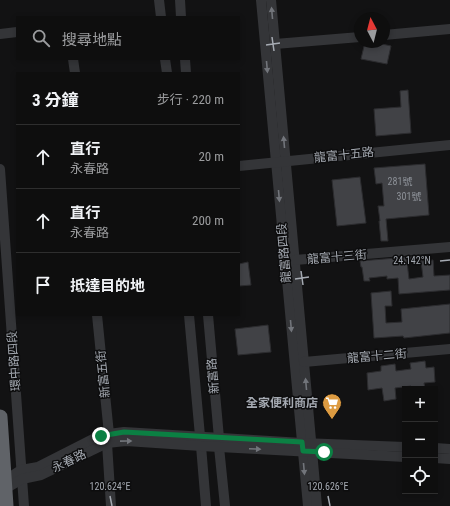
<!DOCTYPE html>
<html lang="zh-TW">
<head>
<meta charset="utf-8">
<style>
	body { margin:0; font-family:"Roboto Condensed","Noto Sans TC",sans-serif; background:#171717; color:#f1f3f6 }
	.controls { position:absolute; right:12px; bottom:12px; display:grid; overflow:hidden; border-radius:0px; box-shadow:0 2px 6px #0003 }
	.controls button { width:36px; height:36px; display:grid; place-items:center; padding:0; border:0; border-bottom:1px solid #2e2e2e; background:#0e0e0e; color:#f1f3f6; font:20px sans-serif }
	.compass { position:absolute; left:354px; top:12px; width:36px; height:36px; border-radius:50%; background:#0e0e0e; box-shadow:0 2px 6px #0003; rotate:353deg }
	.stop { position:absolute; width:12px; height:12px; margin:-9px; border:3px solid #0b8043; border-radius:50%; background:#fff }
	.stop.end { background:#0b8043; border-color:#fff; box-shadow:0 1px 4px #0008 }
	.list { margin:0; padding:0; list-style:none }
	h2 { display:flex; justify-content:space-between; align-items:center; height:52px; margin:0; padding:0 16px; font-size:17px }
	h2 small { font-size:13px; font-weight:400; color:#9b9c9e }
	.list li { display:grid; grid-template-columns:26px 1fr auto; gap:12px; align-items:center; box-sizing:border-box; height:64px; padding:0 16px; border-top:1px solid #2e2e2e }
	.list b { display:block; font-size:15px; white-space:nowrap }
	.list p { margin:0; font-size:13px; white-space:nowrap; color:#9b9c9e }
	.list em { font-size:13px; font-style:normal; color:#9b9c9e }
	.icon { flex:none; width:22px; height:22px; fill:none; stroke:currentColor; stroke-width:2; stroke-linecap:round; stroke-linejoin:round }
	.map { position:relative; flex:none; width:450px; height:506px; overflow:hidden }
	.search { position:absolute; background:#0e0e0e; box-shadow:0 2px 6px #0003; left:16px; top:16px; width:224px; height:44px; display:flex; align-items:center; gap:10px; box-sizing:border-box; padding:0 14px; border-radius:0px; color:#9b9c9e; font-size:15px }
	.panel { position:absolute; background:#0e0e0e; box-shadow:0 2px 6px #0003; left:16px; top:72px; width:224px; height:244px; border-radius:0px }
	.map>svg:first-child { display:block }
	.building { fill:#414246; stroke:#2c2c2f }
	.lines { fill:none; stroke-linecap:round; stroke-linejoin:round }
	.minor { stroke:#343538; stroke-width:10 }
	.highway-bridge { stroke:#606368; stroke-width:15 }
	.oneway { fill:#72757b }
	.route { stroke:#0b8043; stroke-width:5 }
	.ticks { fill:none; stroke:#a5aab2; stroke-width:1.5 }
	.labels { text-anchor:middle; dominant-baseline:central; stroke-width:3; stroke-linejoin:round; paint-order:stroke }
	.number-label { font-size:10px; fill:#8c9097 }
	.street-label { font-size:12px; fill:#a5aab2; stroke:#0d0d0e }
	.poi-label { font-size:12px; font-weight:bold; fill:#a5aab2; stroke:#0d0d0e; text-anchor:end }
	.ticks-label { font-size:10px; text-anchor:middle; fill:#a5aab2; stroke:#0d0d0e; stroke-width:3; stroke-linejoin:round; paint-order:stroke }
</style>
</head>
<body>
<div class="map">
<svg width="450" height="506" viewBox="0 0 450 506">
	<rect width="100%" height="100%" fill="#121213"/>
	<g class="building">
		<path d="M365,42H373L391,46L387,64L361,59Z"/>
		<path d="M408,90L411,133L376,136L374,109L401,107L400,91Z"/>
		<path d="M425,164L429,215L386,219L388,241H381L379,221H380L378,206H384L382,183L376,184L374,168Z"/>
		<path d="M360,177L366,223L337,226L332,180Z"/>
		<path d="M421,256L422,261L407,262L409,279L423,277L421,261L433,260L434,276L450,275V290L399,294L398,278L387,279V276L369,278L370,281H364L362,267H361L360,261Z"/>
		<path d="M248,262L251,285L239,286V264Z"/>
		<path d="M391,291L392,306H385L386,323L402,322L401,309L450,304V333L404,338L403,336L374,338L371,293Z"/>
		<path d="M268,325L271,352L238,355L235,329Z"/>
		<path d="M425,361L426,368L434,367L435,382L424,383L425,389H411V386L395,388L396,399L384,401L382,388L368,390L367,373L381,371V366L395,364L396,371L411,369L410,363Z"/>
	</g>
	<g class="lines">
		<g class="minor">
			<path d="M159,0L161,17"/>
			<path d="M180,0L181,17"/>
			<path d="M261,0L308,506"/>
			<path d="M271,0L317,506"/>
			<path d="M0,34L17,32"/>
			<path d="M384,35L450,29"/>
			<path d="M275,44L360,37"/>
			<path d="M73,59L75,73"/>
			<path d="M165,59L167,73"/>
			<path d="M185,59L186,73"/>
			<path d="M239,166L450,145"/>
			<path d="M0,169L24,506"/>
			<path d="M295,260L450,247"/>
			<path d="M97,315L109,434"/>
			<path d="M189,315L200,436"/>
			<path d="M208,315L219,438"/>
			<path d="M304,362L450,349"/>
			<path d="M107,443L111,506"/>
			<path d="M201,446L206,506"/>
			<path d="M219,447L225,506"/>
			<path d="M435,448L450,449"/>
			<path d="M435,458L450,459"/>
			<path d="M1,483L21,470L38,467L101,435L124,432L302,443L405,447"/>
			<path d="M0,492L22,479L41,475L107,443L126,441L201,446L405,457"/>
		</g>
		<path class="highway-bridge" d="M0,417L6,506"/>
	</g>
	<defs><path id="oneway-solid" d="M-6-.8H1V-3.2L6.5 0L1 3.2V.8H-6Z"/></defs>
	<g class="oneway">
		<use href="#oneway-solid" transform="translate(272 13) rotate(-95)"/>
		<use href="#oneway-solid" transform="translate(267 67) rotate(85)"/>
		<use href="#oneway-solid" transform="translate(284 142) rotate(-95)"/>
		<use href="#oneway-solid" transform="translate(279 196) rotate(85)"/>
		<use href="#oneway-solid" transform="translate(291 326) rotate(85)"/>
		<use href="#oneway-solid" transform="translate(306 384) rotate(-95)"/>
		<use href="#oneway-solid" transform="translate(126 441) rotate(-1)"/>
		<use href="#oneway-solid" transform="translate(255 449) rotate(3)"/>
		<use href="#oneway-solid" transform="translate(304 469) rotate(85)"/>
	</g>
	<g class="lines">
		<path class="route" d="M101,436L124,432L302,442L303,451L324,452"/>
	</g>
	<path class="ticks" d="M272,37L274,51M266,45L280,43M440,261L450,260M301,271L303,285M295,279L309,277M110,496L112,506M328,496L330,506"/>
	<defs>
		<g id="supermarket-pin" transform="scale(1)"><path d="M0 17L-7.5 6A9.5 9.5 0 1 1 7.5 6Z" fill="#dd9b41" stroke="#0d0d0e"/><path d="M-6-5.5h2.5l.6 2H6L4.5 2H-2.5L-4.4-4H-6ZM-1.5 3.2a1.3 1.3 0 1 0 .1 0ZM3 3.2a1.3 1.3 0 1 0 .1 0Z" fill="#fff"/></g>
	</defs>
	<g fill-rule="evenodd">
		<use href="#supermarket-pin" x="332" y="403"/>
	</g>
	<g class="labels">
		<g class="number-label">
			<text x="400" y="181">281號</text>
			<text x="409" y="196">301號</text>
		</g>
		<g class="street-label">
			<text transform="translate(344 155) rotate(-6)">龍富十五路</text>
			<text transform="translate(284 253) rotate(-95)">龍富路四段</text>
			<text transform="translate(337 257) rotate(-5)">龍富十三街</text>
			<text transform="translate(377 356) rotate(-5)">龍富十二街</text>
			<text transform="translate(14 361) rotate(-94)">環中路四段</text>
			<text transform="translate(103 374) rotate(-96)">新富五街</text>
			<text transform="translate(213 376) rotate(-95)">新富路</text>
			<text transform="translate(69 461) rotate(-26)">永春路</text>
		</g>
		<g class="poi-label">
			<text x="318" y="403">全家便利商店</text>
		</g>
	</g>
	<g class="ticks-label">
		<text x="412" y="264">24.142°N</text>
		<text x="110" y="490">120.624°E</text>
		<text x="328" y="490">120.626°E</text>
	</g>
</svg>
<div class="controls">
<button>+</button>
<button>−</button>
<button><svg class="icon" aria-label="locate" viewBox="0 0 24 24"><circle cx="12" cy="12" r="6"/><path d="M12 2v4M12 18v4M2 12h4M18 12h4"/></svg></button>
</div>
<svg class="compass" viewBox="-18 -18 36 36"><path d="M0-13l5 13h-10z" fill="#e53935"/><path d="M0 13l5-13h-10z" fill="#9b9c9e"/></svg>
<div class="stop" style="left:324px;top:452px"></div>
<div class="stop end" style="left:101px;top:436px"></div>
<div class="search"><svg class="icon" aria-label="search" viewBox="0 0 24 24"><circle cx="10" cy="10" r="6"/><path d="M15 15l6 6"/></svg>搜尋地點</div>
<section class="panel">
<h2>3 分鐘<small>步行 · 220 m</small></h2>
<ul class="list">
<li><svg class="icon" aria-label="ahead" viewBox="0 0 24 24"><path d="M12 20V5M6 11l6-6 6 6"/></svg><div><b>直行</b><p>永春路</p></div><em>20 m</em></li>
<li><svg class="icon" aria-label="ahead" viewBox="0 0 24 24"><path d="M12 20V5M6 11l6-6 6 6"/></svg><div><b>直行</b><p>永春路</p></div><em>200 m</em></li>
<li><svg class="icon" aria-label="arrive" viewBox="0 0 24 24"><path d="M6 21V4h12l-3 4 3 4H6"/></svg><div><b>抵達目的地</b></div></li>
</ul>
</section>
</div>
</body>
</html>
